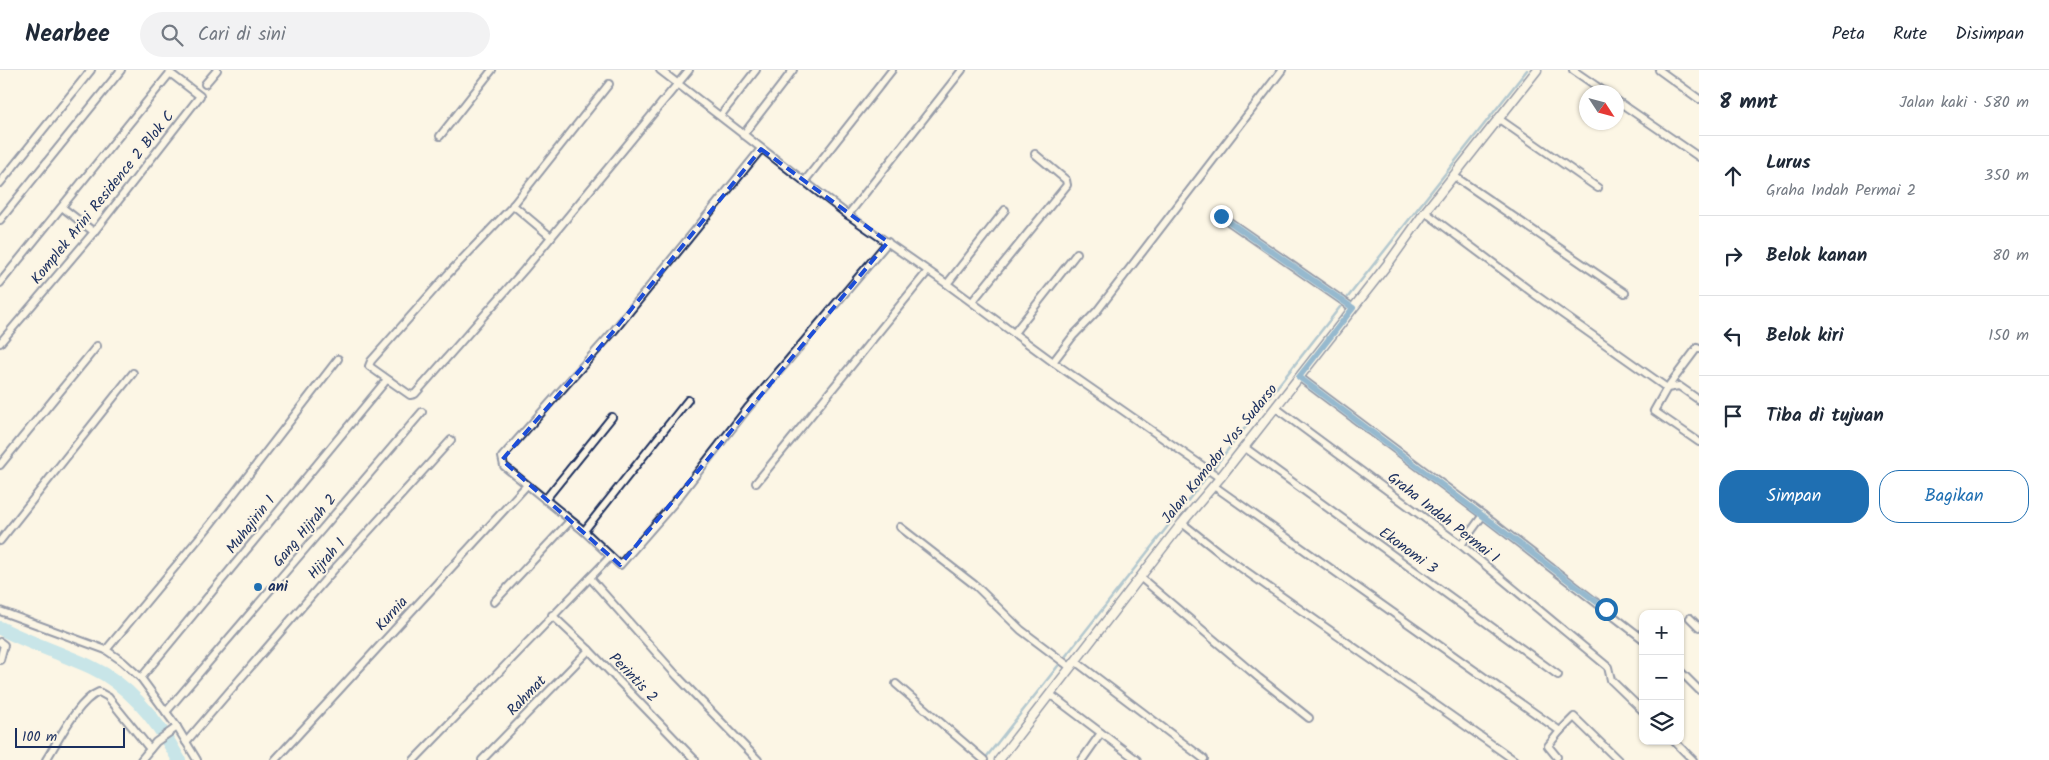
<!DOCTYPE html>
<html lang="id">
<head>
<meta charset="utf-8">
<style>
	body { margin:0; font-family:Kalam,sans-serif; background:#f2f2f3; color:#1f2937 }
	.controls { position:absolute; right:15px; bottom:15px; display:grid; overflow:hidden; border-radius:10px; box-shadow:0 1px 4px #0004 }
	.controls button { width:45px; height:45px; display:grid; place-items:center; padding:0; border:0; border-bottom:1px solid #e0e1e3; background:#fff; color:#1f2937; font:25px sans-serif }
	.compass { position:absolute; left:1579px; top:15px; width:45px; height:45px; border-radius:50%; background:#fff; box-shadow:0 1px 4px #0004; rotate:126deg }
	.scale { position:absolute; left:15px; bottom:12px; width:110px; box-sizing:border-box; padding-left:5px; border:2px solid #1b2f5e; border-top:0; font-size:14px; line-height:18px; white-space:nowrap; color:#1b2f5e; -webkit-text-stroke:4px #fcf5e5; paint-order:stroke }
	.stop { position:absolute; width:15px; height:15px; margin:-11px; border:4px solid #1f6fb2; border-radius:50%; background:#fff }
	.stop.end { background:#1f6fb2; border-color:#fff; box-shadow:0 1px 5px #0008 }
	.list { margin:0; padding:0; list-style:none }
	h2 { display:flex; justify-content:space-between; align-items:center; height:65px; margin:0; padding:0 20px; font-size:21px }
	h2 small { font-size:16px; font-weight:400; color:#747a83 }
	.list li { display:grid; grid-template-columns:32px 1fr auto; gap:15px; align-items:center; box-sizing:border-box; height:80px; padding:0 20px; border-top:1px solid #e0e1e3 }
	.list b { display:block; font-size:19px; white-space:nowrap }
	.list p { margin:0; font-size:16px; white-space:nowrap; color:#747a83 }
	.list em { font-size:16px; font-style:normal; color:#747a83 }
	.actions { display:flex; gap:10px; padding:15px 20px }
	.actions a { flex:1; padding:11px 0; border:1px solid #1f6fb2; border-radius:20px; text-align:center; font-size:18px; color:#1f6fb2 }
	.actions .main { background:#1f6fb2; color:#fff }
	.icon { flex:none; width:28px; height:28px; fill:none; stroke:currentColor; stroke-width:2; stroke-linecap:round; stroke-linejoin:round }
	.map { position:relative; flex:none; width:1699px; height:690px; overflow:hidden }
	header { display:flex; align-items:center; gap:30px; box-sizing:border-box; height:70px; padding:0 25px; background:#fff; border-bottom:1px solid #e0e1e3 }
	header strong { font-size:24px }
	nav { display:flex; gap:28px; margin-inline-start:auto; font-size:18px }
	.search { width:350px; height:45px; background:#f2f2f3; display:flex; align-items:center; gap:12px; box-sizing:border-box; padding:0 18px; border-radius:28px; color:#747a83; font-size:19px }
	main { display:flex }
	aside { flex:1; background:#fff }
	.map>svg:first-child { display:block }
	.lines { fill:none; stroke-linecap:round; stroke-linejoin:round }
	.stream { stroke:#5d90b2; stroke-width:2.5 }
	.river { stroke:#89d1ea; stroke-width:14 }
	.minor-casing { stroke:#1b2f5e; stroke-width:10 }
	.tertiary-casing { stroke:#1b2f5e; stroke-width:11 }
	.minor { stroke:#fcf5e5; stroke-width:6 }
	.tertiary { stroke:#fcf5e5; stroke-width:8 }
	.route { stroke:#1f6fb2; stroke-width:6 }
	.marked { fill:none; stroke:#1d4ed8; stroke-width:4; stroke-dasharray:10 6; stroke-linejoin:round }
	.poi-dot { fill:#1f6fb2; stroke:#fcf5e5; stroke-width:2 }
	.labels { text-anchor:middle; dominant-baseline:central; stroke-width:4; stroke-linejoin:round; paint-order:stroke }
	.street-label { font-size:15px; fill:#1b2f5e; stroke:#fcf5e5 }
	.poi-label { font-size:15px; font-weight:bold; fill:#1b2f5e; stroke:#fcf5e5; text-anchor:start }
</style>
</head>
<body>
<header>
<strong>Nearbee</strong>
<div class="search"><svg class="icon" aria-label="search" viewBox="0 0 24 24"><circle cx="10" cy="10" r="6"/><path d="M15 15l6 6"/></svg>Cari di sini</div>
<nav><a>Peta</a><a>Rute</a><a>Disimpan</a></nav>
</header>
<main>
<div class="map">
<svg width="1699" height="690" viewBox="0 0 1699 690">
	<rect width="100%" height="100%" fill="#fcf5e5"/>
	<filter id="ink" filterUnits="userSpaceOnUse"><feTurbulence type="fractalNoise" baseFrequency=".02" numOctaves="2"/><feDisplacementMap in="SourceGraphic" scale="10" xChannelSelector="R" yChannelSelector="G"/><feConvolveMatrix kernelMatrix="1 2 1 2 8 2 1 2 1" color-interpolation-filters="sRGB"/></filter>
	<g filter="url(#ink)">
		<g class="lines">
			<g class="stream">
				<path d="M1348,227L1527,0"/>
				<path d="M984,690L1340,237"/>
			</g>
			<path class="river" d="M0,558C29,573 61,583 91,597C130,615 159,653 179,690"/>
			<g class="minor-casing">
				<g id="minor">
					<path d="M660,0L848,145L947,214L1053,292L1220,408"/>
					<path d="M1573,0L1605,22"/>
					<path d="M1659,0L1699,29"/>
					<path d="M205,14L217,0"/>
					<path d="M1616,30L1699,87"/>
					<path d="M721,45L756,0"/>
					<path d="M1499,49L1598,118"/>
					<path d="M743,65L793,0"/>
					<path d="M440,66L492,0"/>
					<path d="M761,79L612,263L502,387L504,396L584,461L620,495L674,433L747,339L888,172"/>
					<path d="M1454,106L1625,223"/>
					<path d="M804,112L892,0"/>
					<path d="M0,113L91,0"/>
					<path d="M513,135L551,167"/>
					<path d="M63,138L94,162"/>
					<path d="M1425,142L1537,226L1667,318L1679,316L1699,330"/>
					<path d="M848,145L962,0"/>
					<path d="M1221,146L1353,238"/>
					<path d="M0,150L121,0"/>
					<path d="M0,213L170,3L200,26L94,162L0,273"/>
					<path d="M947,214L1005,140"/>
					<path d="M972,232L1067,115L1066,110L1035,84"/>
					<path d="M1014,263L1077,183"/>
					<path d="M1699,279L1697,278L1667,318L1654,341L1699,372"/>
					<path d="M1053,292L1073,266L1097,241L1282,0"/>
					<path d="M1299,307L1483,445L1643,569"/>
					<path d="M390,311L369,296L371,291L448,204L510,139L609,14"/>
					<path d="M1276,338L1461,475L1608,597L1611,610L1643,641"/>
					<path d="M1244,377L1558,605"/>
					<path d="M0,395L97,276"/>
					<path d="M756,413L928,201"/>
					<path d="M1214,416L1560,661L1574,647L1618,690"/>
					<path d="M545,430L612,347"/>
					<path d="M1182,453L1220,483L1514,690"/>
					<path d="M900,457L976,516L1021,560L1070,597"/>
					<path d="M584,461L688,330"/>
					<path d="M0,471L133,303"/>
					<path d="M1461,475L1483,445"/>
					<path d="M1140,507L1259,608L1309,648"/>
					<path d="M590,508L677,606L758,690"/>
					<path d="M494,532L570,451"/>
					<path d="M0,541L106,580L122,591L141,608L177,657L197,690"/>
					<path d="M552,545L589,580L695,690"/>
					<path d="M1690,548L1699,557"/>
					<path d="M0,572L4,575L0,590"/>
					<path d="M106,580L209,456L338,289"/>
					<path d="M1075,591L1204,689"/>
					<path d="M1680,601L1699,620"/>
					<path d="M141,608L384,313L387,310L390,311L410,325L415,324L524,200L689,0"/>
					<path d="M896,614L984,690"/>
					<path d="M1051,625L1137,690"/>
					<path d="M166,642L422,342"/>
					<path d="M1674,671L1693,690"/>
					<path d="M186,672L337,496L451,370"/>
					<path d="M1557,687L1548,676L1560,661"/>
					<path d="M46,690C58,671 78,630 99,622L108,627L150,679"/>
					<path d="M141,690L156,672L177,657"/>
					<path d="M275,690L527,415"/>
					<path d="M414,690L610,487"/>
					<path d="M482,690L589,580"/>
					<path d="M1082,690L1101,663"/>
				</g>
			</g>
			<g class="tertiary-casing">
				<path id="tertiary" d="M999,690L1182,453L1220,408L1315,287L1390,191L1425,142L1537,0"/>
			</g>
			<use href="#minor" class="minor"/>
			<use href="#tertiary" class="tertiary"/>
		</g>
	</g>
	<g class="lines" filter="url(#ink)">
		<path class="route" d="M1221,146L1353,238L1299,307L1606,539"/>
	</g>
	<path d="M0 0H1699V690H0ZM761,79L888,172L620,495L502,390L612,263Z" fill="#fcf5e5" fill-opacity=".55" fill-rule="evenodd"/>
	<path class="marked" d="M761,79L888,172L620,495L502,390L612,263Z"/>
	<circle class="poi-dot" cx="258" cy="517" r="5"/>
	<g class="labels">
		<g class="street-label">
			<text transform="translate(103 128) rotate(-51)">Komplek Arini Residence 2 Blok C</text>
			<text transform="translate(1220 384) rotate(-51)">Jalan Komodor Yos Sudarso</text>
			<text transform="translate(1443 448) rotate(38)">Graha Indah Permai 1</text>
			<text transform="translate(251 455) rotate(-52)">Muhajirin 1</text>
			<text transform="translate(305 461) rotate(-50)">Gang Hijrah 2</text>
			<text transform="translate(1408 481) rotate(36)">Ekonomi 3</text>
			<text transform="translate(327 489) rotate(-49)">Hijrah 1</text>
			<text transform="translate(392 544) rotate(-48)">Kurnia</text>
			<text transform="translate(633 608) rotate(46)">Perintis 2</text>
			<text transform="translate(527 626) rotate(-46)">Rahmat</text>
		</g>
		<g class="poi-label">
			<text x="268" y="517">ani</text>
		</g>
	</g>
</svg>
<div class="controls">
<button>+</button>
<button>−</button>
<button><svg class="icon" aria-label="layers" viewBox="0 0 24 24"><path d="M12 4l9 5-9 5-9-5zM3 14l9 5 9-5"/></svg></button>
</div>
<svg class="compass" viewBox="-18 -18 36 36"><path d="M0-13l5 13h-10z" fill="#e53935"/><path d="M0 13l5-13h-10z" fill="#747a83"/></svg>
<div class="scale">100 m</div>
<div class="stop" style="left:1606px;top:539px"></div>
<div class="stop end" style="left:1221px;top:146px"></div>
</div>
<aside>
<h2>8 mnt<small>Jalan kaki · 580 m</small></h2>
<ul class="list">
<li><svg class="icon" aria-label="ahead" viewBox="0 0 24 24"><path d="M12 20V5M6 11l6-6 6 6"/></svg><div><b>Lurus</b><p>Graha Indah Permai 2</p></div><em>350 m</em></li>
<li><svg class="icon" aria-label="right" viewBox="0 0 24 24"><path d="M7 20v-9h11M14 6l5 5-5 5"/></svg><div><b>Belok kanan</b></div><em>80 m</em></li>
<li><svg class="icon" aria-label="left" viewBox="0 0 24 24"><path d="M17 20v-9H6M10 6l-5 5 5 5"/></svg><div><b>Belok kiri</b></div><em>150 m</em></li>
<li><svg class="icon" aria-label="arrive" viewBox="0 0 24 24"><path d="M6 21V4h12l-3 4 3 4H6"/></svg><div><b>Tiba di tujuan</b></div></li>
</ul>
<div class="actions"><a class="main">Simpan</a><a>Bagikan</a></div>
</aside>
</main>
</body>
</html>
